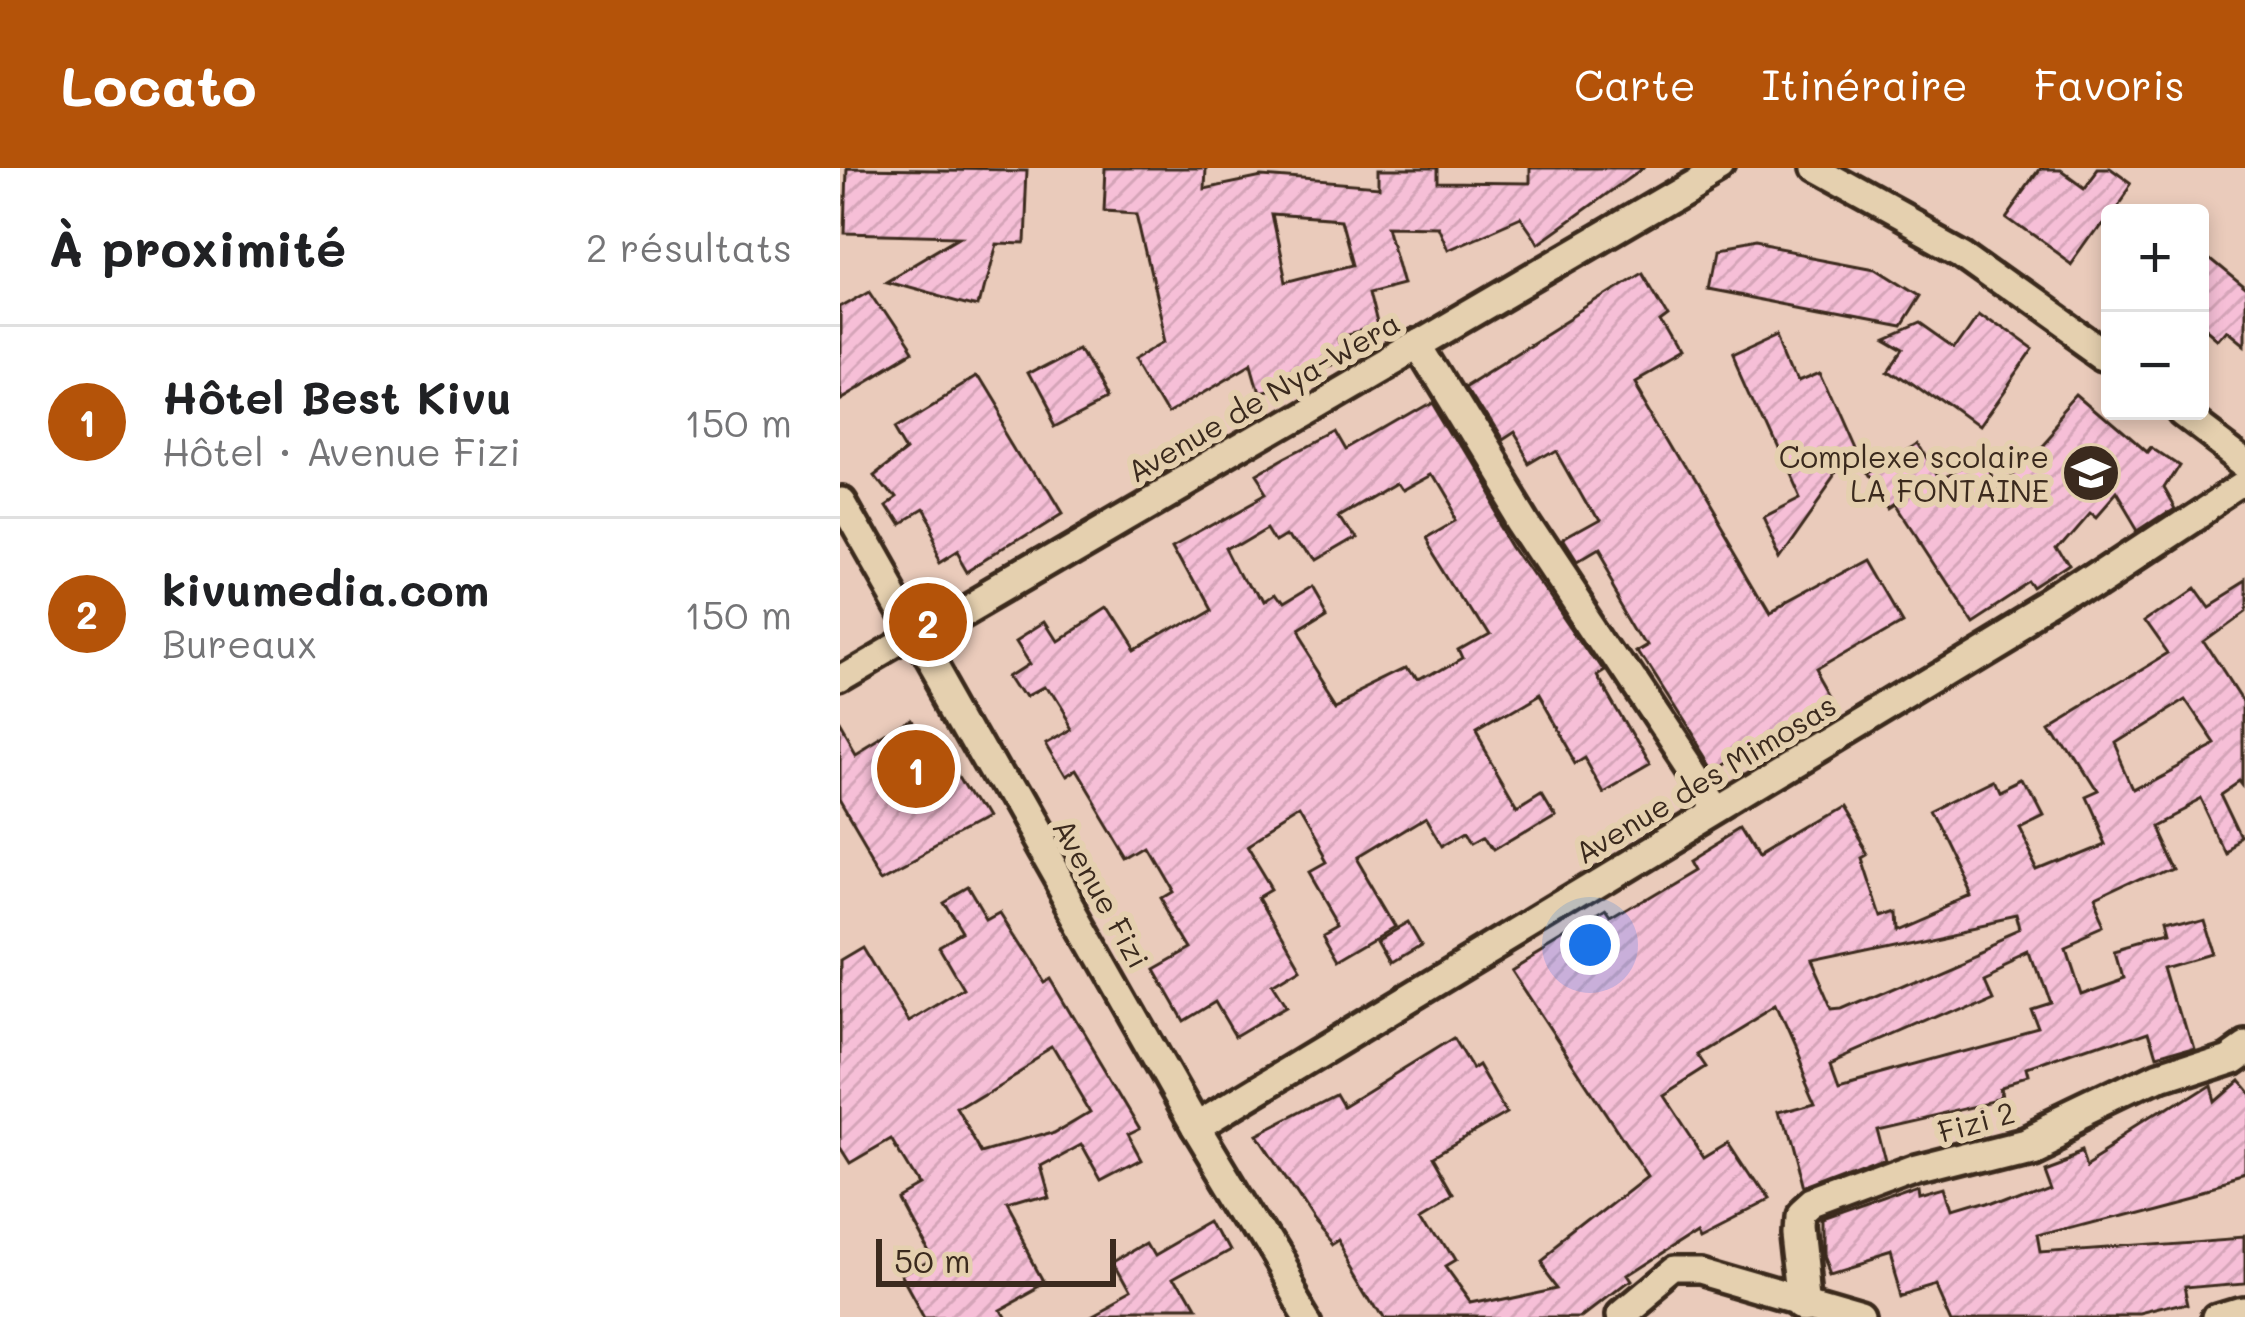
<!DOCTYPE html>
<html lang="fr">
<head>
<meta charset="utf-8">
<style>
	body { margin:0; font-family:Mali,sans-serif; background:#f2f2f2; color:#202124 }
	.controls { position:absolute; right:36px; top:36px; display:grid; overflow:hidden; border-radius:12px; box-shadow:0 6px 18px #0003 }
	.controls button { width:108px; height:108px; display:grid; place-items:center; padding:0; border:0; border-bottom:3px solid #e0e0e0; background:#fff; color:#202124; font:60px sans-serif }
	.scale { position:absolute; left:36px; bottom:30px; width:240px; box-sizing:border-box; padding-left:12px; border:6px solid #3b2a1e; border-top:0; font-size:33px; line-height:42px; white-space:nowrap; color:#3b2a1e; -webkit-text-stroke:9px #e5d0af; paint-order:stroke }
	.you { position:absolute; left:750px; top:777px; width:42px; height:42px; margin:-30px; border:9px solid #fff; border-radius:50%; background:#1a73e8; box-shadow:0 0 0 18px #1a73e833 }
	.badge { display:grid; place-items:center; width:78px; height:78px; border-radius:50%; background:#b45309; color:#fff; font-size:39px; font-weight:700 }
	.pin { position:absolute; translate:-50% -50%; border:6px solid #fff; box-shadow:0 3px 12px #0006 }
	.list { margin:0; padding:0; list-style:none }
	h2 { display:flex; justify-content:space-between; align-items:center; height:156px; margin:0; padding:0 48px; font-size:51px }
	h2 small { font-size:39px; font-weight:400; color:#757577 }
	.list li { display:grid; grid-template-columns:78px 1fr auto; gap:36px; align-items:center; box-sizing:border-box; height:192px; padding:0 48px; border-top:3px solid #e0e0e0 }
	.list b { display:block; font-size:45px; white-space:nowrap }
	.list p { margin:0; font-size:39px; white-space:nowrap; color:#757577 }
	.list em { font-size:39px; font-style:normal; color:#757577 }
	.map { position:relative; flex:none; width:1405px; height:1149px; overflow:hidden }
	header { display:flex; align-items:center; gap:72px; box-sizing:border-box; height:168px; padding:0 60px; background:#b45309; color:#fff }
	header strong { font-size:57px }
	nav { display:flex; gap:66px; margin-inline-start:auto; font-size:42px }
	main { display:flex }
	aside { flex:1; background:#fff }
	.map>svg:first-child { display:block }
	.building { fill:url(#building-hatch); stroke:#3b2a1e; stroke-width:3; fill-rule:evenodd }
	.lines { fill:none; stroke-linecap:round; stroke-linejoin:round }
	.minor-casing { stroke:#3b2a1e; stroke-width:36 }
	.minor { stroke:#e5d0af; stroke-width:27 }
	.labels { text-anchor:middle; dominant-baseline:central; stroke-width:12; stroke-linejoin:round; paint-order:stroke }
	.street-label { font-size:30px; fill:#3b2a1e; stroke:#e5d0af }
	.poi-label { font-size:30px; fill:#3b2a1e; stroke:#e5d0af; text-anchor:end }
</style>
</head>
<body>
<header>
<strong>Locato</strong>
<nav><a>Carte</a><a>Itinéraire</a><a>Favoris</a></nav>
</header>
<main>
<aside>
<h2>À proximité<small>2 résultats</small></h2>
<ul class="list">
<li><span class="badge">1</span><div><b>Hôtel Best Kivu</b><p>Hôtel · Avenue Fizi</p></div><em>150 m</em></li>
<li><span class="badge">2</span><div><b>kivumedia.com</b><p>Bureaux</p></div><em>150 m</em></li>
</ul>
</aside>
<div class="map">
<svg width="1405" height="1149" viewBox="0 0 1405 1149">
	<defs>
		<pattern id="building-hatch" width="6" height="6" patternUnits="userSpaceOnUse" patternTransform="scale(3)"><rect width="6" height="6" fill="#f6bfd7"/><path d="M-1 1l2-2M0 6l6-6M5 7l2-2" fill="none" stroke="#d4a4b8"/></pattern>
	</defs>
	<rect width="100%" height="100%" fill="#eacbbb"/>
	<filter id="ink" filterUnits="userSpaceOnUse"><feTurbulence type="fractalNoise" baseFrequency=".00833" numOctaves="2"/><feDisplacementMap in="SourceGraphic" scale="24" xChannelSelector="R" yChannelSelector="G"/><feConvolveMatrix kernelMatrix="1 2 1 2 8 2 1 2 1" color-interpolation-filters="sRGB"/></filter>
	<g filter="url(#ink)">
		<g class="building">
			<path d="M7,0L186,2L183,74L153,73L137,137L46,112L120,68L5,65Z"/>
			<path d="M266,0H366L365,21L422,9L539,18V0H597V14L690,15V0H803L699,75L681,49L608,81L598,58L546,57L562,116L527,125L536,161L498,170L504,192L444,208L445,215L421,221L413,193L325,245L293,190L326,171L297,46L264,44ZM432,47L500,52L512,96L446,113Z"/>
			<path d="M1201,0H1217L1239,16L1251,0H1264L1286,16L1232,92L1168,46Z"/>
			<path d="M914,78L1035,101L1078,128L1059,158L867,121L874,85Z"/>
			<path d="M1360,88L1405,125V181L1388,167L1379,178L1360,162Z"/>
			<path d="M803,104L829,148L821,154L840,187L793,214L929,445L1031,390L1066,450L978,501L1000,540L978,553L973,543L874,603L797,481L809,474L756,384L736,396L722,374L758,354L718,283L691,299L673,269L661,277L624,217Z"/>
			<path d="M30,122L72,185L0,228V139Z"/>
			<path d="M1136,145L1193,186L1138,264L1050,200L1063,181L1044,170L1078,155L1112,179Z"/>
			<path d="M944,164L962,206L983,197L1018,276L939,388L920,347L957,328L894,187Z"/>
			<path d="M240,178L267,229L215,256L188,205Z"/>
			<path d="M135,208L219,347L133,401L122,382L103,394L76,349L56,361L42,339L52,332L33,307L73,276L60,254Z"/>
			<path d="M1241,228L1306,284L1310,279L1334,295L1319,319L1331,340L1296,363L1274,326L1255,348L1248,342L1216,379L1230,403L1195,426L1190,418L1132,456L1056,339L1050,343L1028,307L1077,276L1103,320L1143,294L1159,320Z"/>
			<path d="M593,235L680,380L764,503L756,508L809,600L764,626L744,590L734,596L696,530L636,565L678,637L702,622L715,644L655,680L646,666L635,672L629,661L604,676L587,647L516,690L556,758L500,791L484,763L498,755L469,705L485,696L457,647L406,679L432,722L420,729L460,799L432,816L446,838L395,868L375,834L344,853L315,802L352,781L320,728L330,722L304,677L284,689L233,604L222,611L202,577L228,562L202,520L187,528L172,505L192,492L178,470L206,452L218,471L263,442L291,486L368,441L334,378L429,325L418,308L449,290L499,264L510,283ZM588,305L616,352L585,370L644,465L616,481L620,490L579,514L571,500L497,536L453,467L485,447L470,421L437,441L430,431L421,437L392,379L434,354L442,367L452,361L472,394L513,370L499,348L555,315L559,321Z"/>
			<path d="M1405,414V444L1365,473L1405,535V619L1402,615L1383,628L1404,672L1382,682L1358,631L1312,655L1332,698L1256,734L1268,761L1227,779L1242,824L1287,808L1280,784L1329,770L1326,758L1362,748L1374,788L1330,801L1354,882L1312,894L1304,867L1186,908L1188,916L1164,923L1166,931L1036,961L1045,996L961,1028L939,944L977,934L935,839L858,886L867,899L823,927L864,989L887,975L925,1033L865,1064L862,1058L781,1110L785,1116L742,1149H549L503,1072L495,1077L475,1054L417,966L496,926L503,938L613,870L632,901L638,897L666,945L593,988L614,1025L584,1043L614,1093L604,1099L631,1136L721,1117L701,1091L807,1008L672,803L766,746L771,753L858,701L853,692L905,660L922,688L1001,641L1029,687L1024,690L1043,748L1057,743L1058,760L1129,729L1087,643L1151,611L1156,622L1179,611L1196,644L1172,656L1194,700L1260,673L1241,631L1254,625L1211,556L1329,484L1305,450L1353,416L1368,437ZM1347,534L1377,578L1292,623L1273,580ZM1182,748L1186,763L1003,842L992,843L970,793ZM1193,783L1211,835L1192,841L1200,862L999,917L991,895L1154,823L1146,805Z"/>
			<path d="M76,554L101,596L109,591L145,651L44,705L0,630V561L17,590Z"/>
			<path d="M127,720L146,752L159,745L204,816L211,812L300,961L288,967L302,993L262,1014L241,976L197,1000L206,1032L169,1043L205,1109L154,1137L161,1149H84L61,1107L91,1091L57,1028L78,1016L51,971L10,995L0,979V792L22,779L68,855L124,821L100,780L123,767L103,734ZM213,881L250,943L213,965L144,985L117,939Z"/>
			<path d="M569,754L582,776L554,793L541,770Z"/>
			<path d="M1393,911L1405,925V1012L1197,1067L1200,1084L1405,1069V1113L1349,1118L1353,1137L1304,1149H1116L1101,1115L1061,1127L1049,1087L987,1106L980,1089V1059L1080,1024L1081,1031L1105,1024L1112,1047L1145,1037L1206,1013L1199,994L1242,978L1247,992L1364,918L1368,933Z"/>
			<path d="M375,1052L391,1082L334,1114L354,1149H243L285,1126L269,1097L311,1073L318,1085Z"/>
		</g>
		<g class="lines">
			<g class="minor-casing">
				<g id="minor">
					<path d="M972,0L1119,81L1270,189"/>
					<path d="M578,176L686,353L877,641"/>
					<path d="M1343,243L1405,290"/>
					<path d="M0,331L356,959L471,1149"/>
					<path d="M0,514L880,0"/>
					<path d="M356,959L1211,441L1405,313"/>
					<path d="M967,1136L959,1063L960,1052L970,1043L1077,1003L1187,975L1314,914L1388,890L1405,878"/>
					<path d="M778,1149L833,1103H864L1022,1149"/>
					<path d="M1382,1149L1405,1142"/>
				</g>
			</g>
			<use href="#minor" class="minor"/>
		</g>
	</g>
	<defs>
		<g id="school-disc" transform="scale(3)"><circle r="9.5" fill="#3b2a1e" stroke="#e5d0af"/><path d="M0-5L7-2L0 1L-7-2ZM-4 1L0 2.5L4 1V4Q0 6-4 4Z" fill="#fff"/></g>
	</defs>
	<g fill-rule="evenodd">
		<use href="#school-disc" x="1251" y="305"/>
	</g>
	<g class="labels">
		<g class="street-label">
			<text transform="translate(423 228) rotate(-30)">Avenue de Nya-Wera</text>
			<text transform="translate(865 610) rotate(-31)">Avenue des Mimosas</text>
			<text transform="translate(262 725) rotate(61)">Avenue Fizi</text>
			<text transform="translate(1136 953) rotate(-16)">Fizi 2</text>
		</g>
		<g class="poi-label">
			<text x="1209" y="288">Complexe scolaire<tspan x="1209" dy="34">LA FONTAINE</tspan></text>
		</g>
	</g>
</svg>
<div class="controls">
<button>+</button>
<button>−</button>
</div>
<div class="scale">50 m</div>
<div class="you"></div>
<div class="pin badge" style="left:76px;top:601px">1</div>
<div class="pin badge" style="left:88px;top:454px">2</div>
</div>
</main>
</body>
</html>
